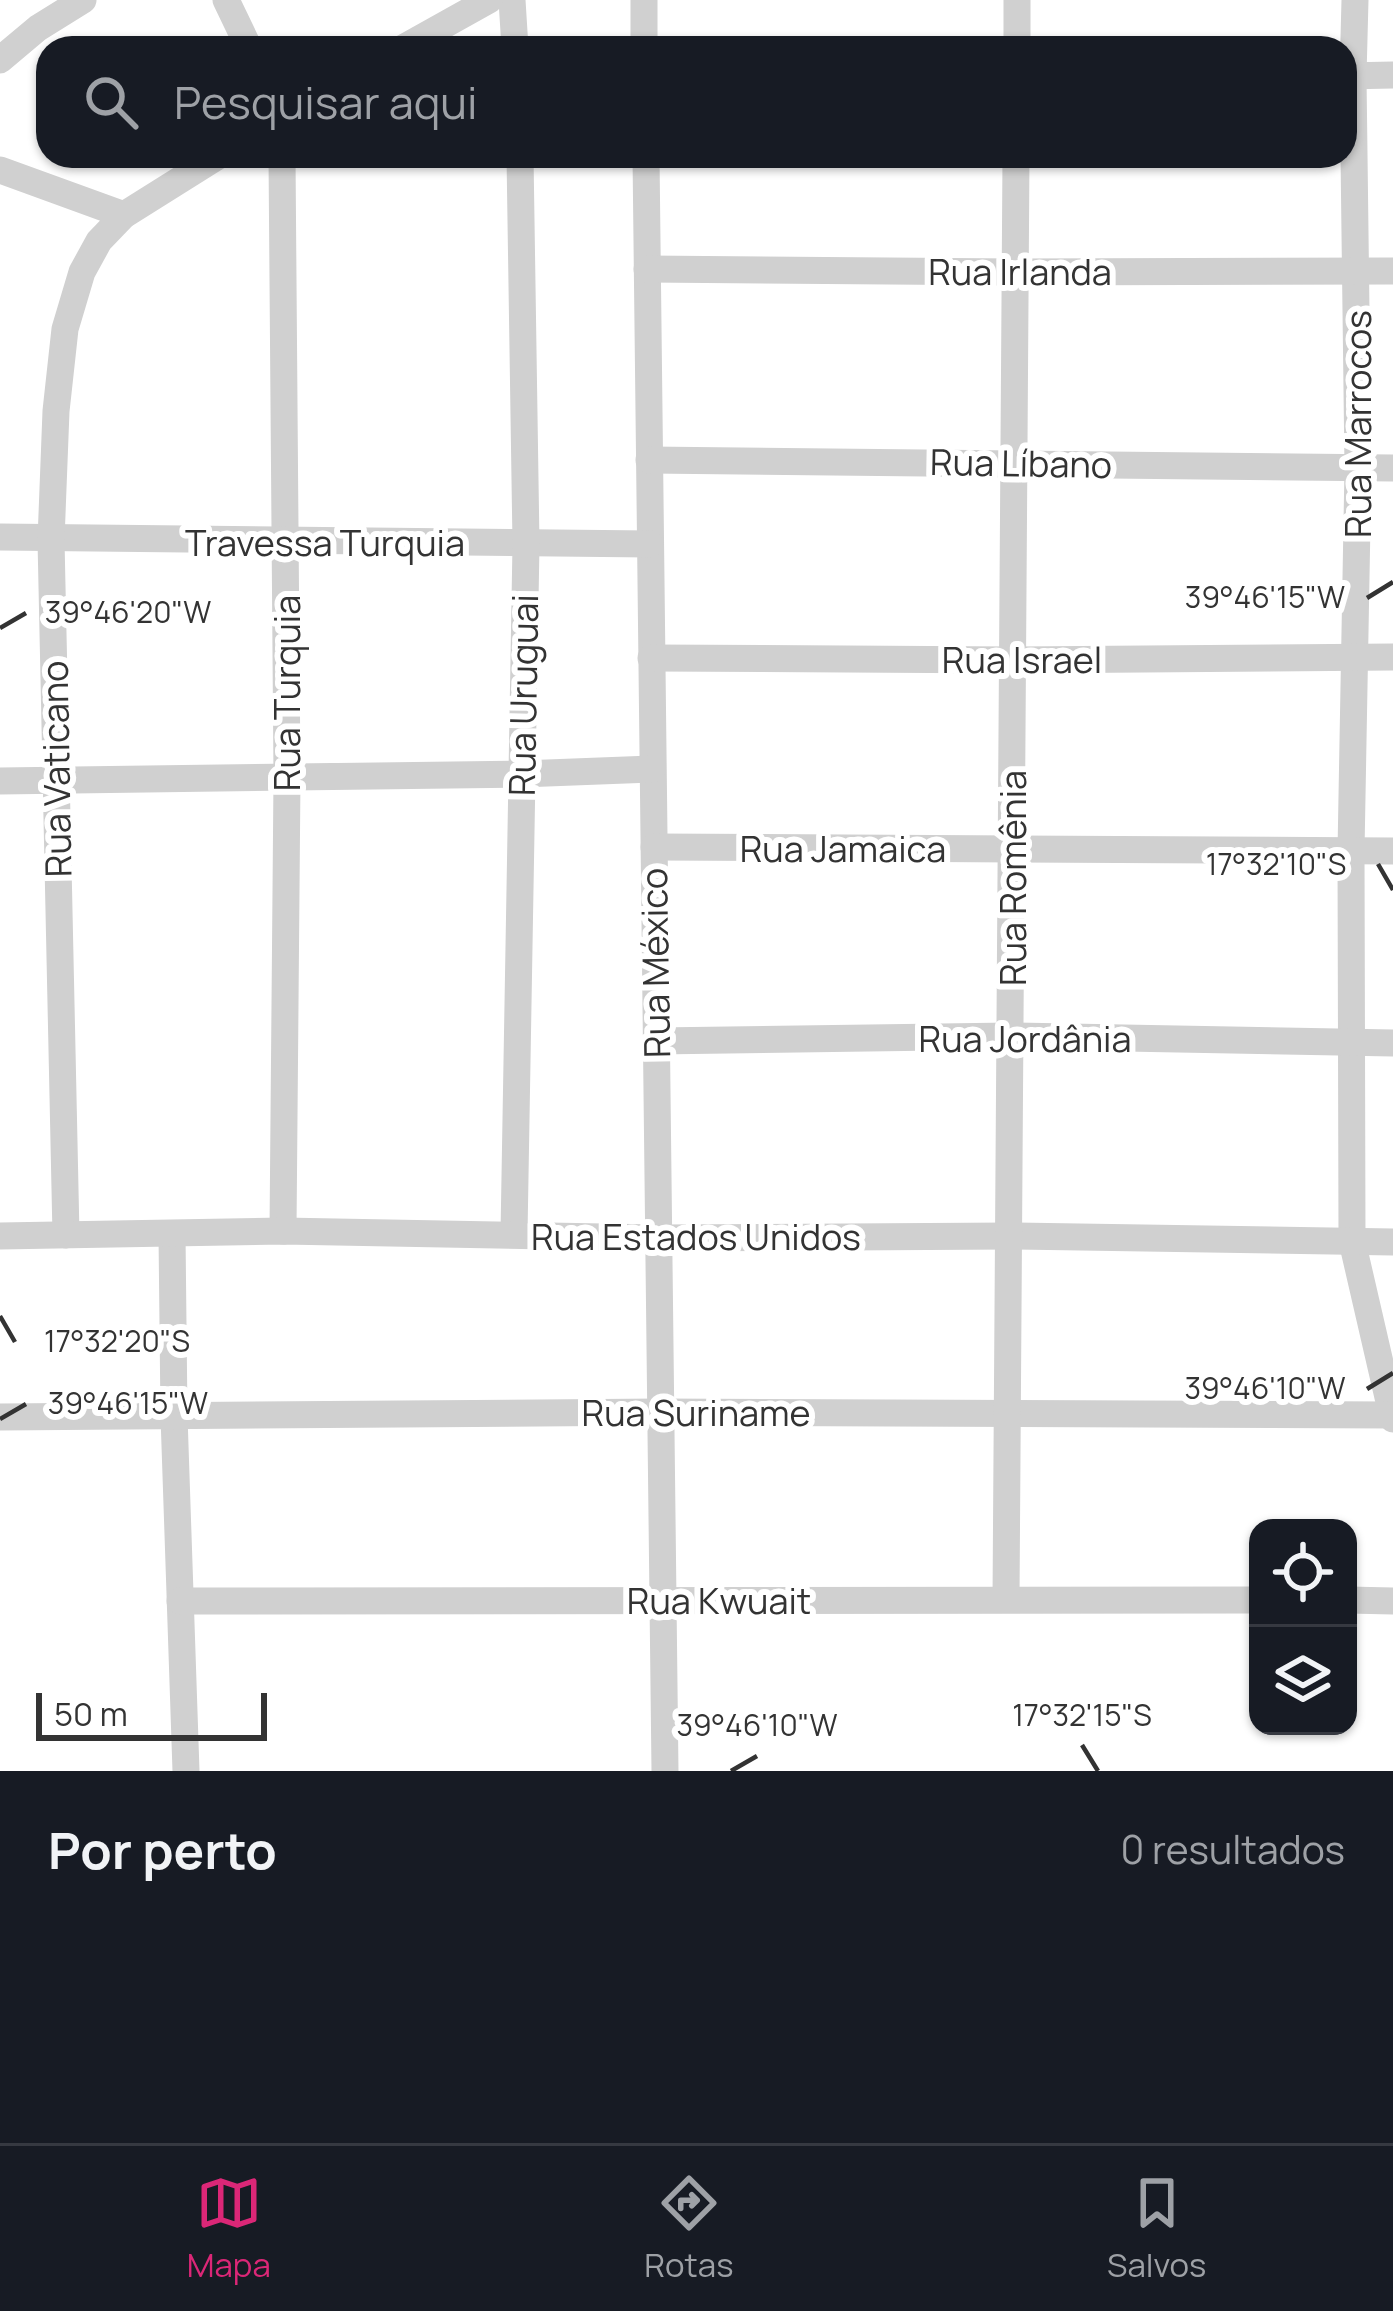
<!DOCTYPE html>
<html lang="pt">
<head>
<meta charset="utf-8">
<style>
	body { margin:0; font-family:Manrope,sans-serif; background:#242831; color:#f1f3f6 }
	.controls { position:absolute; right:36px; bottom:36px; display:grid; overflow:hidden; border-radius:24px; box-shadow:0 3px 9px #0004 }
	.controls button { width:108px; height:108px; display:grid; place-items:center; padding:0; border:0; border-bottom:3px solid #363941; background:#171b24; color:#f1f3f6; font:60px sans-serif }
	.scale { position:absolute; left:36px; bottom:30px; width:231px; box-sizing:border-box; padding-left:12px; border:6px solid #333; border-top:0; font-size:33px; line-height:42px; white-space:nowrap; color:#333; -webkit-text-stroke:9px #fff; paint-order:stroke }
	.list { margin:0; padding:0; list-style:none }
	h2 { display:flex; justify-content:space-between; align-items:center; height:156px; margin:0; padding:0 48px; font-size:51px }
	h2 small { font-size:39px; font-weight:400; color:#9ea1a6 }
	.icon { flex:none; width:66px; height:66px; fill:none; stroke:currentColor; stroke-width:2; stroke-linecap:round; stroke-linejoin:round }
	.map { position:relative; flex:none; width:1393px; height:1771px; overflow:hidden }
	.search { position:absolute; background:#171b24; box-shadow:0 3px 9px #0004; left:36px; right:36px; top:36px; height:132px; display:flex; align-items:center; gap:30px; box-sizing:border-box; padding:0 42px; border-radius:36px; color:#9ea1a6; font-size:45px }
	.sheet { height:372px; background:#171b24 }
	nav { display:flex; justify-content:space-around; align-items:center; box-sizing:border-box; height:168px; border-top:3px solid #363941; background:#171b24; font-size:33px; color:#9ea1a6 }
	nav a { display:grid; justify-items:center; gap:6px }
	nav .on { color:#db2777 }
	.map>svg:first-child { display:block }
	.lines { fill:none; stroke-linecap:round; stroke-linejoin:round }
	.street { stroke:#d0d0d0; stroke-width:27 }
	.ticks { fill:none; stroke:#333; stroke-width:4.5 }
	.labels { text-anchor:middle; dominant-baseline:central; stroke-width:12; stroke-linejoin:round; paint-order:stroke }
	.street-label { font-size:36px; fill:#333; stroke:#fff }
	.ticks-label { font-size:30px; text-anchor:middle; fill:#333; stroke:#fff; stroke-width:12; stroke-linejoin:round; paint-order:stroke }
</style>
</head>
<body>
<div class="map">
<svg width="1393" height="1771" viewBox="0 0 1393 1771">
	<rect width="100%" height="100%" fill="#fff"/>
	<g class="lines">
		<g class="street">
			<path d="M226,0L249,48"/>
			<path d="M512,0L515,48"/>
			<path d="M644,0V48"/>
			<path d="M1355,0L1353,76L1358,468L1351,851L1352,1241L1393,1419"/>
			<path d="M403,48L489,0"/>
			<path d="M1017,48V0"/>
			<path d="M0,60L38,28L83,0"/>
			<path d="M1345,76L1393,75"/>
			<path d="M282,156L287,777L283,1231"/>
			<path d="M646,156L665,1771"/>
			<path d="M0,170L124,215"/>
			<path d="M647,269L1015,272L1393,271"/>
			<path d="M649,460L1393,468"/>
			<path d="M0,537L650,544"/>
			<path d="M651,658L1013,660L1393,657"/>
			<path d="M0,781L521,774L652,769"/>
			<path d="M654,847L1393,851"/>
			<path d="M656,1041L1011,1036L1393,1043"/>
			<path d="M172,1234L174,1416L186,1771"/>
			<path d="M514,1234L526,544L520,156"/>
			<path d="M66,1235L51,540L56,411L65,329L82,272L99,241L124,215L218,156"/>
			<path d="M0,1236L283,1231L658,1238L1010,1236L1393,1242"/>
			<path d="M0,1417L660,1412L1392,1415"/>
			<path d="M1006,1599L1016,156"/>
			<path d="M1348,1600L1393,1601"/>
			<path d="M180,1601L1258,1600"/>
		</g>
	</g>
	<path class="ticks" d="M1367,598L1393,582M0,628L26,613M1378,864L1393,890M0,1316L15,1342M1367,1389L1393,1373M0,1419L26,1404M1082,1745L1098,1771M731,1771L757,1756"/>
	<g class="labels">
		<g class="street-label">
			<text x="1020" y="271">Rua Irlanda</text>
			<text transform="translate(1357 424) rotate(-90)">Rua Marrocos</text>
			<text transform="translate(1021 463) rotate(1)">Rua Líbano</text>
			<text x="325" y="542">Travessa Turquia</text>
			<text x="1022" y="659">Rua Israel</text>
			<text transform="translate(286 693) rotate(-90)">Rua Turquia</text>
			<text transform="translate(523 695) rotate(-89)">Rua Uruguai</text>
			<text transform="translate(56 769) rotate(-91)">Rua Vaticano</text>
			<text x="843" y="848">Rua Jamaica</text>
			<text transform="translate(1012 878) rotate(-90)">Rua Romênia</text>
			<text transform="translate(655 963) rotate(-91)">Rua México</text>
			<text x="1025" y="1038">Rua Jordânia</text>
			<text x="696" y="1236">Rua Estados Unidos</text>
			<text x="696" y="1412">Rua Suriname</text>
			<text x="719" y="1600">Rua Kwuait</text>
		</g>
	</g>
	<g class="ticks-label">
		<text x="1265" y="608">39°46'15"W</text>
		<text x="128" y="623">39°46'20"W</text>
		<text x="1276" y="875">17°32'10"S</text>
		<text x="117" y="1352">17°32'20"S</text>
		<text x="1265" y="1399">39°46'10"W</text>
		<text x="128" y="1414">39°46'15"W</text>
		<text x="1082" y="1726">17°32'15"S</text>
		<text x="757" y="1736">39°46'10"W</text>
	</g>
</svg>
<div class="controls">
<button><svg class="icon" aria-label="locate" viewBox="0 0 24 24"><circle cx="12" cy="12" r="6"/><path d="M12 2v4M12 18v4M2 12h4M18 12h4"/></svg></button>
<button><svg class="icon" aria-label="layers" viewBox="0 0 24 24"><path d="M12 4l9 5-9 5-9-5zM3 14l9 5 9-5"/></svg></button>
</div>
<div class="scale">50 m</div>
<div class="search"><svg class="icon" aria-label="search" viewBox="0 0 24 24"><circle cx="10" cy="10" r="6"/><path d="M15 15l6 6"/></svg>Pesquisar aqui</div>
</div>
<section class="sheet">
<h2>Por perto<small>0 resultados</small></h2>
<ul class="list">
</ul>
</section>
<nav>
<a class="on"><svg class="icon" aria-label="map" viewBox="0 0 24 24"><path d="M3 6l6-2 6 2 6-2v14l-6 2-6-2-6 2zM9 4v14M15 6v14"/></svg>Mapa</a>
<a><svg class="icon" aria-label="directions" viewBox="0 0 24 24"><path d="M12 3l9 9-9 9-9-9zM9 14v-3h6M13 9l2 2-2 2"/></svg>Rotas</a>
<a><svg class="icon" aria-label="saved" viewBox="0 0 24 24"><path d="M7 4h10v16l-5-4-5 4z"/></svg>Salvos</a>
</nav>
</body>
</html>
